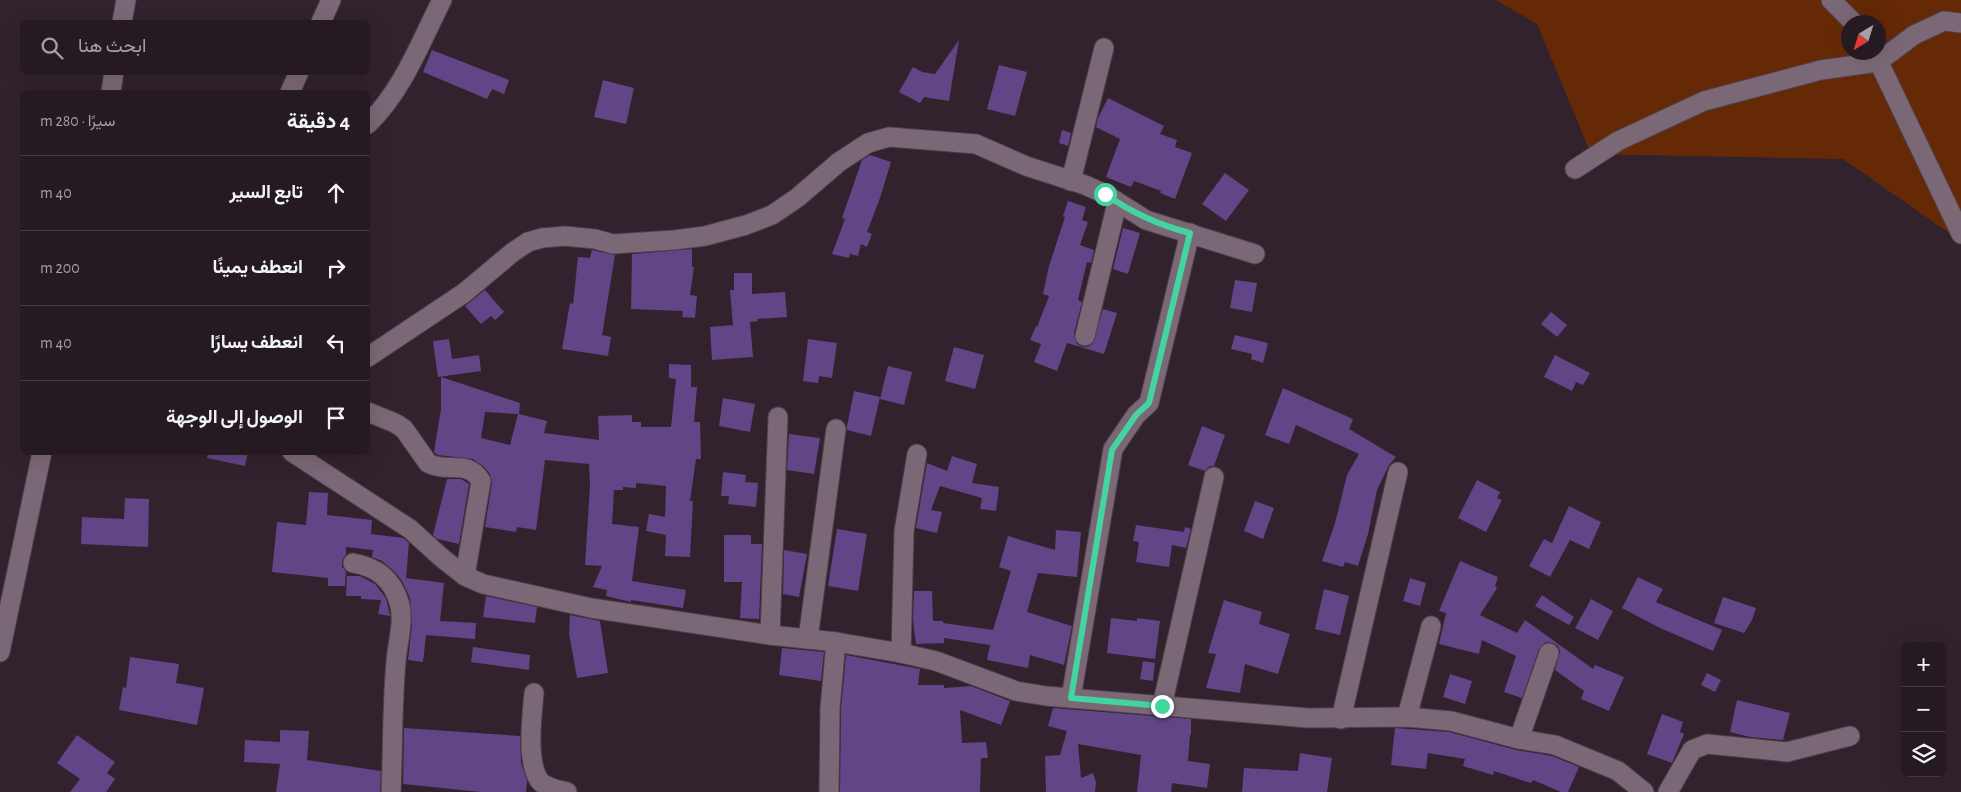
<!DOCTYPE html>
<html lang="ar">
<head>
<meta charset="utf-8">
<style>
	body { margin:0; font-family:"Alegreya Sans",Vazirmatn,sans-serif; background:#32272f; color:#f1f3f6; direction:rtl }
	.controls { position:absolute; right:15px; bottom:15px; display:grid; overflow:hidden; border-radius:8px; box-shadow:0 5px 20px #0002 }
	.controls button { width:45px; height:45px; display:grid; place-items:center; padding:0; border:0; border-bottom:1px solid #423840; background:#261a22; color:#f1f3f6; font:25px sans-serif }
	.compass { position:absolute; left:1841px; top:15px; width:45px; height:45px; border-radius:50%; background:#261a22; box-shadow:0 5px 20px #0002; rotate:218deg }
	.stop { position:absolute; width:15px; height:15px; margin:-11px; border:4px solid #44d4a0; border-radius:50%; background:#fff }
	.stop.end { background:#44d4a0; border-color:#fff; box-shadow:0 1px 5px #0008 }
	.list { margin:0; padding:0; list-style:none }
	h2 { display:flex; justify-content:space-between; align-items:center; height:65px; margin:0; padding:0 20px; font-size:21px }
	h2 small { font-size:16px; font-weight:400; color:#a4a1a5 }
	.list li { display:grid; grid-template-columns:32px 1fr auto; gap:15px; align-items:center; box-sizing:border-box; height:75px; padding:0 20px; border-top:1px solid #423840 }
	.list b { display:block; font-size:19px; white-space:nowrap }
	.list em { font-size:16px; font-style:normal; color:#a4a1a5 }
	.icon { flex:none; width:28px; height:28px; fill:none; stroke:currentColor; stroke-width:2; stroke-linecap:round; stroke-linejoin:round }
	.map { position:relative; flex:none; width:1961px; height:792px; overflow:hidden; direction:ltr }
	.search { position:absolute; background:#261a22; box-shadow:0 5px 20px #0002; left:20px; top:20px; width:350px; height:55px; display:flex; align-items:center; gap:12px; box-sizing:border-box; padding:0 18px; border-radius:8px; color:#a4a1a5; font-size:19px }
	.panel { position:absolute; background:#261a22; box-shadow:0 5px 20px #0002; left:20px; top:90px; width:350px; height:365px; border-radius:8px; direction:rtl }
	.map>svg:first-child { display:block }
	.green { fill:#662906; fill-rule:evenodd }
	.building { fill:#614586; fill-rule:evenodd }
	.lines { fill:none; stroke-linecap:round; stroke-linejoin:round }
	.minor-casing { stroke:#4e414b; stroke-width:21 }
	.minor { stroke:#7b6876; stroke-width:19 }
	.route { stroke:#44d4a0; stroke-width:6 }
</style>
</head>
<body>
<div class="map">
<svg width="1961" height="792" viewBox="0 0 1961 792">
	<rect width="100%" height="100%" fill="#32222e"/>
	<path class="green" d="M1496,0H1961V244L1952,235L1843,159L1591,154L1537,24ZM1848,22H1878V52H1848Z"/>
	<g class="building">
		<path d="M959,40L949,101L924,97L920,103L899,92L913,67L922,72L935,74Z"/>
		<path d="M432,50L509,80L504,94L492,89L487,99L423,72Z"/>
		<path d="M999,65L1027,72L1015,116L987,109Z"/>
		<path d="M603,80L634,88L626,124L594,117Z"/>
		<path d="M1108,98L1164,126L1160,134L1177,140L1175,147L1192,153L1175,199L1160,193L1161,191L1134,181L1131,187L1106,177L1120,139L1096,127L1098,118Z"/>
		<path d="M1062,130L1071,133L1068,146L1059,143Z"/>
		<path d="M870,155L891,162L880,198L867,232L872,234L867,247L861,244L858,256L850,254L849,258L832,254L845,219L842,218L862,160Z"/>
		<path d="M1225,173L1249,190L1226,221L1202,204Z"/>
		<path d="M1068,201L1086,207L1082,220L1088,222L1080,245L1094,250L1091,263L1087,262L1078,300L1082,302L1074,333L1077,344L1082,347H1088L1093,343L1103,309L1117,313L1104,354L1067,343L1057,371L1034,362L1041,344L1030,340L1036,326L1037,327L1049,296L1043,294L1049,266L1065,217L1063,216Z"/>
		<path d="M1123,228L1140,233L1128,274L1113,269Z"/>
		<path d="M692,249V267H694L690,295L697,296L695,318L682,317L683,311L631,309L632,254Z"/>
		<path d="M592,250L615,255L602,335L611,337L608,356L562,349L570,303L573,304L578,257L590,258Z"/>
		<path d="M734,273H752V294L785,292L787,317L757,319L758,321L750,322L753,357L712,360L710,327L733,325L730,290H734Z"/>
		<path d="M1235,280L1257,283L1252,312L1230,308Z"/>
		<path d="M485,290L504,312L495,320L491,316L481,324L465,306Z"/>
		<path d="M1551,312L1567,325L1557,337L1541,324Z"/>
		<path d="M1235,335L1268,343L1263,363L1251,359L1252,354L1231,349Z"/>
		<path d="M449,339L452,359L479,355L481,371L438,377L433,341Z"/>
		<path d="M808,339L837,343L832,378L819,376L818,383L803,381Z"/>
		<path d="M954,347L984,355L975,389L945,381Z"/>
		<path d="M1555,355L1590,373L1583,385L1576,382L1572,391L1544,377Z"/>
		<path d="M669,364L691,365V387H697L694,422H700L701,459H696L690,501H693L690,557L665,556L666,535L646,531L649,514L665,517L666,486L636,483V488L623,487V490H614L612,524L639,527L632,581L686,590L683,608L631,600V602L606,596L607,590L593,587L602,566L585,565L590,486L589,464L545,460L536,530L517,527L516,532L485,527L492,482L490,474L484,467L473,459L438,455L434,452L441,409V377L520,403L519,414L547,421L544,433L599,440L598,416L632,415V422H641V427H671L676,379L669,378ZM485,412L518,414L510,445L481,438Z"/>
		<path d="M888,366L912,372L904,405L880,399Z"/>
		<path d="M1283,388L1353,419L1349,429L1396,457L1389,465L1377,490L1368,534L1358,566L1345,562L1343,567L1322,561L1335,523L1347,475L1359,454L1296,425L1289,444L1265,435Z"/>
		<path d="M854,391L880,397L871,436L847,430V426Z"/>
		<path d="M723,398L755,404L750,432L719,426Z"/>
		<path d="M1202,426L1225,435L1214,466H1210L1205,471L1188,465Z"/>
		<path d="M789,434L820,438L814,474L787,470Z"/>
		<path d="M208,452H248L245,466L207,458Z"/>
		<path d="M952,456L977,464L972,483L999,487L996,511L980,509L982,498L940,486L931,510L942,512L937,533L916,528L927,463L947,471Z"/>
		<path d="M723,472L746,475L745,482L758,483L756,507L728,504L729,496H721Z"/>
		<path d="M447,479H461L469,484L459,544L437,539L433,535Z"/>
		<path d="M1477,480L1500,492L1497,498L1502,500L1486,532L1458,518Z"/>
		<path d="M309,492L328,493L327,515L372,520L371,534L403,538L409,543L406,578L444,583L440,621L476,623L475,639L426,635L423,662L408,660L412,625L410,598L402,581L395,572L382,561L372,557L373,550L346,547V554L342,561V567L346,571L345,586H328V578L272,572L277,522L306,525Z"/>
		<path d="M125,498L149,499L148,547L81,544L82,517L124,519Z"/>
		<path d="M1255,501L1274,508L1263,539L1244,531Z"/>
		<path d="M1569,506L1601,522L1589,549L1570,540L1550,577L1529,566L1544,539L1552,543Z"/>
		<path d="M1136,525L1184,532L1185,527L1191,529L1186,548L1172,545L1169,567L1136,562L1139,542L1133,541Z"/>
		<path d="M837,529L867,534L858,591L828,586Z"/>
		<path d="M1056,530L1081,532L1077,577L1038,573L1027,612L1072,626L1064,665L1030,655L1028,668L987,660L990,645L944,638V643L916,644L913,620L914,591H932L933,621H943V623L993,630L1011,571L999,567L1008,536L1055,550Z"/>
		<path d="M724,535H751V544H762L759,619L740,618L742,582H724Z"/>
		<path d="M784,550L807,554L799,597L783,594Z"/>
		<path d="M1460,561L1498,577L1495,586L1497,588L1480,615L1517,633L1525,620L1593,669L1595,665L1624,677L1609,711L1581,699L1584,691L1555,670L1560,651L1558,646L1553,643L1546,642L1539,649L1522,698L1504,692L1516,656L1482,640L1479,654L1439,644L1446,613L1439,611Z"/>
		<path d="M347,576H360L375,584L386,598L390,616L378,614L381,600L361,599V596H346Z"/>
		<path d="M1638,577L1663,589L1656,602L1722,630L1713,651L1658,627L1622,608Z"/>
		<path d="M1410,578L1426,583L1420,606L1403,601Z"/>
		<path d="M1324,589L1349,596L1340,635L1315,629Z"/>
		<path d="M1542,595L1574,617L1569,625L1535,606Z"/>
		<path d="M486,596L537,607L535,623L483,617Z"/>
		<path d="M1723,597L1756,608L1752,620L1744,633L1714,623Z"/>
		<path d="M1591,599L1613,611L1598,640L1575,628Z"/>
		<path d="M1224,600L1262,612L1259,624L1290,634L1278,674L1245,664L1240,693L1206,688L1216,654L1208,653Z"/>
		<path d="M570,615L600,621L608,673L577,678L569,633Z"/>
		<path d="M1111,618L1137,621V618L1160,621L1155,659L1107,653Z"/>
		<path d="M473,647L530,655L529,670L471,662Z"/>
		<path d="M782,648L824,652L821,681L779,675Z"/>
		<path d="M846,655L920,669L918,685H944V688L971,686L1010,701L1001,725L960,710L962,743L986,742L988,758H981L980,792H840L841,709Z"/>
		<path d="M130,657L179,664L176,683L204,688L197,725L119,710L123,687L126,688Z"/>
		<path d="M1143,661L1155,663L1153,681L1140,679Z"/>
		<path d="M1707,673L1721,680L1715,692L1701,685Z"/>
		<path d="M1450,674L1472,681L1465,704L1443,697Z"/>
		<path d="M1737,700L1790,713L1783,740L1750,737L1730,732Z"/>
		<path d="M1053,708L1191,719V735H1190L1188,761L1210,764L1207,788L1172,783L1171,792H1137L1141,755L1078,744L1081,778L1093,773L1096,782L1095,792H1046L1045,756L1060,755L1067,731L1048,726Z"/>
		<path d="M1662,714L1683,722L1680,732L1684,734L1672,763L1647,754Z"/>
		<path d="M404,728L520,736L521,763L527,781L526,792H481L403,784Z"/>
		<path d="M1395,728L1449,732L1516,750L1552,756L1579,767L1568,792H1561L1533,780L1531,783L1494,771L1493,775L1463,766L1465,759L1428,753L1426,769L1391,765Z"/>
		<path d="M280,730L309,731L307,760L381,771L380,792H276L280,764L244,762L245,740L280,742Z"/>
		<path d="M77,735L115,762L107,773L115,779L106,792H70L80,779L57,763Z"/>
		<path d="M1300,753L1332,758L1327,792H1242L1244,768L1298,771Z"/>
	</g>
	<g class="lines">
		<g class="minor-casing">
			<g id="minor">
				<path d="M1831,0L1853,22"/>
				<path d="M122,22L126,0"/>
				<path d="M321,22L331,0"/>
				<path d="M1874,52L1961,234"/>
				<path d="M111,92L114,72"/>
				<path d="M290,92L299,72"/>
				<path d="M368,124C403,90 420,43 442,0"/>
				<path d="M1575,169L1618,141L1704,101L1821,70L1878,62L1914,35L1944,21L1961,23"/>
				<path d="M1071,181L1104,48"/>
				<path d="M1085,336L1117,203"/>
				<path d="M368,357L464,293L513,252L528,242L542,238L565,236L595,239L613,244L674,240L705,236L746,225L772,215L797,198L839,162L868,143L889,137L976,144L1026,166L1085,185L1105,194L1146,220L1255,254"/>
				<path d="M368,412L395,423L404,429L428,463C447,474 467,458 481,481L465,576"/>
				<path d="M292,452L410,529L442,558L465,576L483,584L591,608L770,635L836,642L901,653L936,661L1016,691L1046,696L1308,718L1407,717L1451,721L1519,739L1555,745L1618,771L1644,792"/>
				<path d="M353,563C376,567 392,578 399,602C405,621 397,643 396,662C392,705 393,749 391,792"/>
				<path d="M770,635L778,417"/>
				<path d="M808,639L836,429"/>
				<path d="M0,652L42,452"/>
				<path d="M901,653L904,531L917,454"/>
				<path d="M534,693C532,716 526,760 539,780C545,788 558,790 567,792"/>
				<path d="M1071,698L1113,449L1136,415L1149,403L1190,233"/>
				<path d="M1162,706L1214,477"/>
				<path d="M1407,717L1431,626"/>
				<path d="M1341,719L1398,472"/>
				<path d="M1519,739L1549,653"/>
				<path d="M829,792L830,708L836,642"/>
				<path d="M1668,792L1692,750L1707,744L1787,752L1850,736"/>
			</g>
		</g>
		<use href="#minor" class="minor"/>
	</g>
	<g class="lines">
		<path class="route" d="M1105,194C1132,213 1158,225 1190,233L1149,403L1136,415L1112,450L1071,698L1162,706"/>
	</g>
</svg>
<div class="controls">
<button>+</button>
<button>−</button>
<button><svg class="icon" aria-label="layers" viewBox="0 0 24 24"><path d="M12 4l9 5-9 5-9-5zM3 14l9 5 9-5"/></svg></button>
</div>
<svg class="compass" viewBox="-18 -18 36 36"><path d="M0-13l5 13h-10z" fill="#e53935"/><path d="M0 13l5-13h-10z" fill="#a4a1a5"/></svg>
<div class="stop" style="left:1105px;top:194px"></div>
<div class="stop end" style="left:1162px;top:706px"></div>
<div class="search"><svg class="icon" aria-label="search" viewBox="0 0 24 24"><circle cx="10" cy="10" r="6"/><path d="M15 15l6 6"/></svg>ابحث هنا</div>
<section class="panel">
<h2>4 دقيقة<small>سيرًا · 280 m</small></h2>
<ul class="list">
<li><svg class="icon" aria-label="ahead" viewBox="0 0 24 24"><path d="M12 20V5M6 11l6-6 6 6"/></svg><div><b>تابع السير</b></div><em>40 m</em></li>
<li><svg class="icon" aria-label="right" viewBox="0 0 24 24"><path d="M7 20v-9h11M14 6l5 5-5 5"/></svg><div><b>انعطف يمينًا</b></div><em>200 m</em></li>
<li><svg class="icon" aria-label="left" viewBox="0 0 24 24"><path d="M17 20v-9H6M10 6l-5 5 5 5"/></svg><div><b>انعطف يسارًا</b></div><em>40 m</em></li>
<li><svg class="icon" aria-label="arrive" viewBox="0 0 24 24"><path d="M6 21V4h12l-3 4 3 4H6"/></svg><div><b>الوصول إلى الوجهة</b></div></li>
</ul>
</section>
</div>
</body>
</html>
